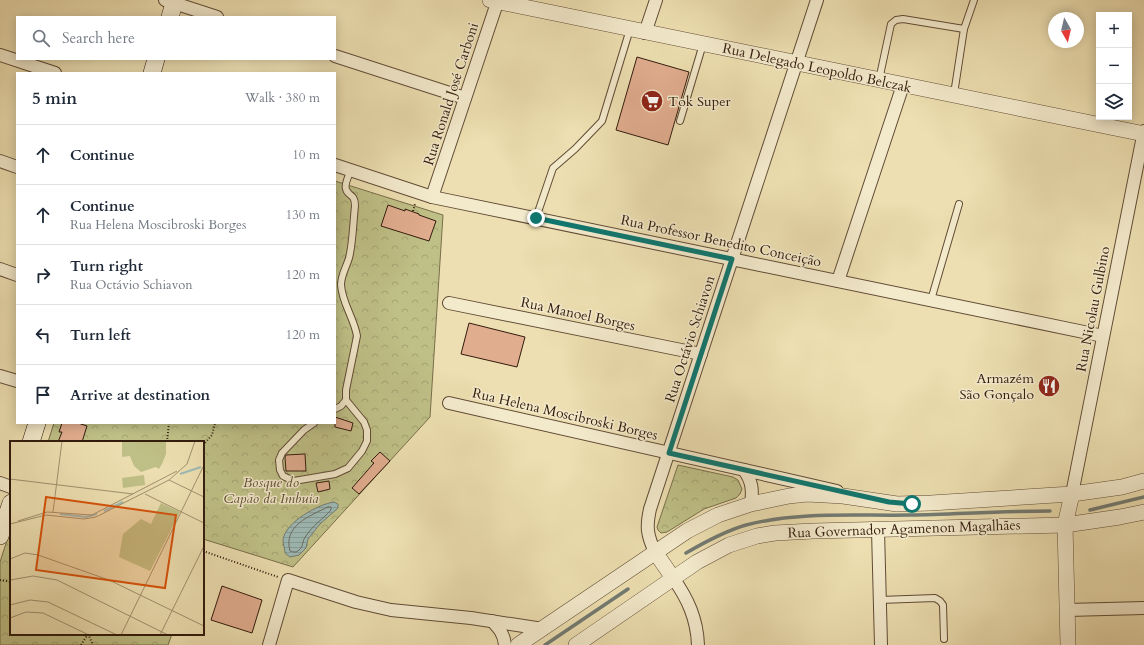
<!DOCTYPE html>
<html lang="en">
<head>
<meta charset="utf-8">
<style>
	body { margin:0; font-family:Cardo,serif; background:#f6f6f7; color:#1f2937 }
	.controls { position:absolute; right:12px; top:12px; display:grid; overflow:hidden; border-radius:0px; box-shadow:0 2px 10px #0003 }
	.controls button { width:36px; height:36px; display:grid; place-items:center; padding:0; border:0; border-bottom:1px solid #e0e1e3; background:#fff; color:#1f2937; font:20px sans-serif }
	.compass { position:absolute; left:1048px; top:12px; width:36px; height:36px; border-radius:50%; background:#fff; box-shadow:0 2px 10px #0003; rotate:172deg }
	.stop { position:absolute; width:12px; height:12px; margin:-9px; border:3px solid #0f766e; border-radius:50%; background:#fff }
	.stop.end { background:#0f766e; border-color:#fff; box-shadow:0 1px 4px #0008 }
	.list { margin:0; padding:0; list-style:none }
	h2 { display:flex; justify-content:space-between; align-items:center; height:52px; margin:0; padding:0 16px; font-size:17px }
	h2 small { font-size:13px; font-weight:400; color:#747a83 }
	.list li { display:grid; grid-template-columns:26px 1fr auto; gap:12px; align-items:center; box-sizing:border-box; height:60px; padding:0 16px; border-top:1px solid #e0e1e3 }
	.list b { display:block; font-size:15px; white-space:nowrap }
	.list p { margin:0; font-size:13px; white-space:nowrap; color:#747a83 }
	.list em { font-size:13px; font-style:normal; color:#747a83 }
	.icon { flex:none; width:22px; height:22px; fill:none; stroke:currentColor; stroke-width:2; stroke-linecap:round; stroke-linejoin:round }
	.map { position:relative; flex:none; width:1144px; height:645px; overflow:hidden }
	.search { position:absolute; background:#fff; box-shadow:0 2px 10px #0003; left:16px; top:16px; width:320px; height:44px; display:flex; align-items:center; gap:10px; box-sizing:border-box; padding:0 14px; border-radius:0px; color:#747a83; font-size:15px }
	.panel { position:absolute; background:#fff; box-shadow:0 2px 10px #0003; left:16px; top:72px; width:320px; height:352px; border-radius:0px }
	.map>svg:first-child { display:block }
	.park { fill:url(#park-crowns); stroke:#786e4a }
	.water { fill:url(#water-rules); stroke:#727a72 }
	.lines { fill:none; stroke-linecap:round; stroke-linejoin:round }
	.shore { stroke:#686a62; stroke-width:1 }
	.stream { stroke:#727a72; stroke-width:3.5 }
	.building { fill:#e1ad8f; stroke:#321b0d }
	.service-casing { stroke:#614c36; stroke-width:8 }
	.minor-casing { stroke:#614c36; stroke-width:14 }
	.tertiary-casing { stroke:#614c36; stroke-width:16 }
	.secondary-casing { stroke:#321b0d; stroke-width:18 }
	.path { stroke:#321b0d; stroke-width:2; stroke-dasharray:1 2; stroke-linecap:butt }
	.service { stroke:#f3eacc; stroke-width:6 }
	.minor { stroke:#f3eacc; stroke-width:12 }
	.tertiary { stroke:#f3eacc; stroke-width:15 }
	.secondary { stroke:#f3eacc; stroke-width:17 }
	.route { stroke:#0f766e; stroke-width:5 }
	.labels { text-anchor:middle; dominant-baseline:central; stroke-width:3; stroke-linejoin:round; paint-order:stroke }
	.street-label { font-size:14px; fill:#321b0d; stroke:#f3eacc }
	.poi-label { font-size:14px; fill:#321b0d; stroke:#f3eacc; text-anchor:start }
	.park-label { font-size:14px; font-style:italic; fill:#5c4d32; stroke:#f3eacc }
	.inset-river { fill:none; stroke:#9dbab6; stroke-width:2 }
	.inset-road { fill:none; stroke:#a2916f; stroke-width:1 }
	.view { fill:#d6530c; fill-opacity:0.15; stroke:#d6530c; stroke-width:2 }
	.inset-edge { fill:none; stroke:#321b0d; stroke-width:2 }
</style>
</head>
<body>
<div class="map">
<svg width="1144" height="645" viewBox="0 0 1144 645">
	<defs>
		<pattern id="park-crowns" width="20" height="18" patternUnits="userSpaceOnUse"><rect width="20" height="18" fill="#bfc087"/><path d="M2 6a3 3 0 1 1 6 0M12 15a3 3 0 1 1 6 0" fill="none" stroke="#a5a473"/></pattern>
		<pattern id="water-rules" width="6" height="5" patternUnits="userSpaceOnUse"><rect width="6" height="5" fill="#9dbab6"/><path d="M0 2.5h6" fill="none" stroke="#889f9b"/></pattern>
	</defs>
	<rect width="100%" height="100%" fill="#eddfb1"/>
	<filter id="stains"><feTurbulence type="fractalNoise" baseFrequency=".005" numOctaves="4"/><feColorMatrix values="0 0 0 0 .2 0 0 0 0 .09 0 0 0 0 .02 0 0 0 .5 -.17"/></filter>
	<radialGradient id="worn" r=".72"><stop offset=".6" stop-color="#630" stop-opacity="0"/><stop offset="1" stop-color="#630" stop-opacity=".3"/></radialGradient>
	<g class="park">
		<path d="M335,181L443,215L430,417L293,567L203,539V442H48L54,423H335Z"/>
		<path d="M678,465L733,477L738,480L742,489L740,494L736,498L704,509L667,532L661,533L658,530L657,527Z"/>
		<path d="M11,528V634H172L168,645H0V562Z"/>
	</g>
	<path class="water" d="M334,502L338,504V508L320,524L308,539L306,548L299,555L290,557L285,553C285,549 283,544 283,540C285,522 319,504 334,502Z"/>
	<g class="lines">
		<path class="shore" d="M328,507H331V510C323,519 313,525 306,536C302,540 304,546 299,550C296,553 294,552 290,551C283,526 309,516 328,507Z"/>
		<g class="stream">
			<path d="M1090,510L1144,497"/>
			<path d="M686,553C705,542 725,531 746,525C800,511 856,516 910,515C957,514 1003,511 1050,511"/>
			<path d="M545,645L628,589"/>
		</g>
	</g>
	<g class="building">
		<path d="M637,57L689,72L668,145L616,130Z"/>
		<path d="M388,205L405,211V209L419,214V215L436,221L429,241L381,226Z"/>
		<path d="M469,323L525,337L517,367L461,354Z"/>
		<path d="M335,417L353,423L351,431L335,427Z"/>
		<path d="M62,423H78L87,426L82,442H58L62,432H59Z"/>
		<path d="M380,452L390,461L359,494L352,488L374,463L371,461Z"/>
		<path d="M305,454L306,471H286L285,457L286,455Z"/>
		<path d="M329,481L330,489L318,492L316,483Z"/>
		<path d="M222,586L262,600L252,633L211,620Z"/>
	</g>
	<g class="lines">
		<g class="service-casing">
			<g id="service">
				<path d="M879,80L891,24L896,20L903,19L964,29"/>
				<path d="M954,94L964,29L974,0"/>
				<path d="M680,121L703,44"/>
				<path d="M536,218L553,168L575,149L602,121L630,29"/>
				<path d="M931,300L959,204"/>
				<path d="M335,409L341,406L346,400"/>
				<path d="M314,423L304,430L282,453L279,460L280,470L283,476L294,481L335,474L348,468L362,451L367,441V430L364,422L350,405L346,400V390L357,336C354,318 342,303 341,285C341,275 346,268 349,258C353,242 353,223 355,206C355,193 348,197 346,189C344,184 349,175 351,170"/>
				<path d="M880,600L935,598L940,601L943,605L944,639"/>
			</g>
		</g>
		<g class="minor-casing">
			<g id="minor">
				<path d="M165,0L217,17"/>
				<path d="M645,33L656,0"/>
				<path d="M0,55L55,73"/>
				<path d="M335,56L465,98"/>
				<path d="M0,161L17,167"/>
				<path d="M335,165L432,197L1103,336"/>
				<path d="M432,197L498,0"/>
				<path d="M0,269L17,275"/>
				<path d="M838,281L903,85"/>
				<path d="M449,303L701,354"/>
				<path d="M0,376L17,381"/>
				<path d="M449,403L837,491"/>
				<path d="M744,470C752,481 753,490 751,504"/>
				<path d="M0,483L11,487"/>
				<path d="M1072,494L1144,131"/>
				<path d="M878,530L881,645"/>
				<path d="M655,552C647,535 646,527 650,509L817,0"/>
				<path d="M673,578C688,599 697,619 698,645"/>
				<path d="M1067,610L1144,608"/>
				<path d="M492,621C499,628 504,634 505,645"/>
				<path d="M269,645L288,580L356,602L391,610L471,618L543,629"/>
			</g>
		</g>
		<g class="tertiary-casing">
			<g id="tertiary">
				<path d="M490,0L1144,134"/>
				<path d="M655,552L673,578"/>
				<path d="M518,645L687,531L718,515L751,504L789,496L807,494L843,496L897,504L931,503L1072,494L1122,487L1144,481"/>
				<path d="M576,645L697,562L729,545L757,536L775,533L813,531L1065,525L1120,517L1144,512"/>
				<path d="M1068,645L1065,525L1072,494"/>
			</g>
		</g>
		<g class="secondary-casing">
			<g id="secondary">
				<path d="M170,17L175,0"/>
				<path d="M152,73L156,59"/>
				<path d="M31,442L37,423"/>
				<path d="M0,536L11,503"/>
			</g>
		</g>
		<g class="path">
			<path d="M413,211L415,204"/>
			<path d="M167,442L169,423"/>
			<path d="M203,445L212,435L215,423"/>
			<path d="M203,551L278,577"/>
			<path d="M0,580L11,582"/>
			<path d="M88,634L93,645"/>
			<path d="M81,645L88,634"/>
		</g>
		<use href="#service" class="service"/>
		<use href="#minor" class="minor"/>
		<use href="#tertiary" class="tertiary"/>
		<use href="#secondary" class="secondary"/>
	</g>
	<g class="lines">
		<path class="route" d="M536,218L732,259L669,453L889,502L912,504"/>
	</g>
	<defs>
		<g id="supermarket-disc" transform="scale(1.15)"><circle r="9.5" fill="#8f2418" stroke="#f3eacc"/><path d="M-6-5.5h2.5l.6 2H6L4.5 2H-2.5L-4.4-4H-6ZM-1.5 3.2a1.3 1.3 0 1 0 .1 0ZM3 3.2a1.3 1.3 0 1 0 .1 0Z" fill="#fff"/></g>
		<g id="restaurant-disc" transform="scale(1.15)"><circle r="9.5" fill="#8f2418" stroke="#f3eacc"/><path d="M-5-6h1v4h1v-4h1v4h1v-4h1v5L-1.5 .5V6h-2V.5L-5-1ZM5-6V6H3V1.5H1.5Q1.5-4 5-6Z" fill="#fff"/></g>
	</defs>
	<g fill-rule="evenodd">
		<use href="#supermarket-disc" x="652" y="101"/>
		<use href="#restaurant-disc" x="1049" y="386"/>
	</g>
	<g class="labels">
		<g class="street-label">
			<text transform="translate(817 68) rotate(12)">Rua Delegado Leopoldo Belczak</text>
			<text transform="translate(451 94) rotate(-72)">Rua Ronald José Carboni</text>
			<text transform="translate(721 241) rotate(12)">Rua Professor Benedito Conceição</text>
			<text transform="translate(1093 309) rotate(-79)">Rua Nicolau Gulbino</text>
			<text transform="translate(578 314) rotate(12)">Rua Manoel Borges</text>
			<text transform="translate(690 339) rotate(-72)">Rua Octávio Schiavon</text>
			<text transform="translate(565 414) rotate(13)">Rua Helena Moscibroski Borges</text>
			<text transform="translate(904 529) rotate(-2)">Rua Governador Agamenon Magalhães</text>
		</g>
		<g class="poi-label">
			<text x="668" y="101">Tok Super</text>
			<text x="1034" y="378" text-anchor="end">Armazém<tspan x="1034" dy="16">São Gonçalo</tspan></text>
		</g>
		<g class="park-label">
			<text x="271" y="482">Bosque do<tspan x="271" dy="16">Capão da Imbuia</tspan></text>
		</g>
	</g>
	<g transform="translate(10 441)">
		<rect width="194" height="194" fill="#eddfb1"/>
		<path d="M112,0H156V13L152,23L149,28L146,26L131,31L124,25L120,15L112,16ZM134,34L135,44L113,47L112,37Z" fill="#bfc087"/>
		<path d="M151,62L170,71L140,130L109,116L113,93L131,78L141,83Z" fill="#bfc087"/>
		<path class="inset-river" d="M170,33L191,26M94,70L113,61M50,73L76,76L87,73"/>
		<path class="inset-road" d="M0,38L123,53M159,39L194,56M135,53L194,82M43,71L52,0M8,80L37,71L82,74L167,30M0,83L36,74L74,78L86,76L159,39L177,23L185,0M0,118L15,112L28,114L99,139L194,185M0,139L23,135L47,139L158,194M0,164L20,159L38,161L107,194M0,177L16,171L33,172L79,194M111,194L194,24M150,194L194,105"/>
		<path class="view" d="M36,56L166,74L155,147L26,129Z"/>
		<rect width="194" height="194" class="inset-edge"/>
	</g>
	<rect width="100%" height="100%" filter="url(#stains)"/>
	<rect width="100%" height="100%" fill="url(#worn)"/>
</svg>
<div class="controls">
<button>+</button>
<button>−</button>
<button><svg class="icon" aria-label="layers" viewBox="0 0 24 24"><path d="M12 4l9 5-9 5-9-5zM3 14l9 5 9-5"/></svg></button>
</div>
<svg class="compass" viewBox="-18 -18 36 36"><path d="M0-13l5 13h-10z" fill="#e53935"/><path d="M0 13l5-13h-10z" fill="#747a83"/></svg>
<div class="stop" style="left:912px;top:504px"></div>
<div class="stop end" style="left:536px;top:218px"></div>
<div class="search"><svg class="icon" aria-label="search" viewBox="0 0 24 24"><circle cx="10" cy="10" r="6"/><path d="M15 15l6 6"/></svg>Search here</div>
<section class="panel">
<h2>5 min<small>Walk · 380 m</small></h2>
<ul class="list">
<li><svg class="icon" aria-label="ahead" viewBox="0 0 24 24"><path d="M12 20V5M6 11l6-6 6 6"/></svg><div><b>Continue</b></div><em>10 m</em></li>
<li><svg class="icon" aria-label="ahead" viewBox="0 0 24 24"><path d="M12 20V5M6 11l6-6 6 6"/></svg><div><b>Continue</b><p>Rua Helena Moscibroski Borges</p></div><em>130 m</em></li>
<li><svg class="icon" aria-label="right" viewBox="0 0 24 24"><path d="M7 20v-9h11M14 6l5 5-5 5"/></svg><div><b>Turn right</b><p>Rua Octávio Schiavon</p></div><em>120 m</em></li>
<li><svg class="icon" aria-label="left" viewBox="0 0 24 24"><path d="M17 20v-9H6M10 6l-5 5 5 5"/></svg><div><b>Turn left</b></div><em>120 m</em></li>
<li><svg class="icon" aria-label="arrive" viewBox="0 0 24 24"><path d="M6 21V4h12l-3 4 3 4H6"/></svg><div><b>Arrive at destination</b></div></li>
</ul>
</section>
</div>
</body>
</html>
